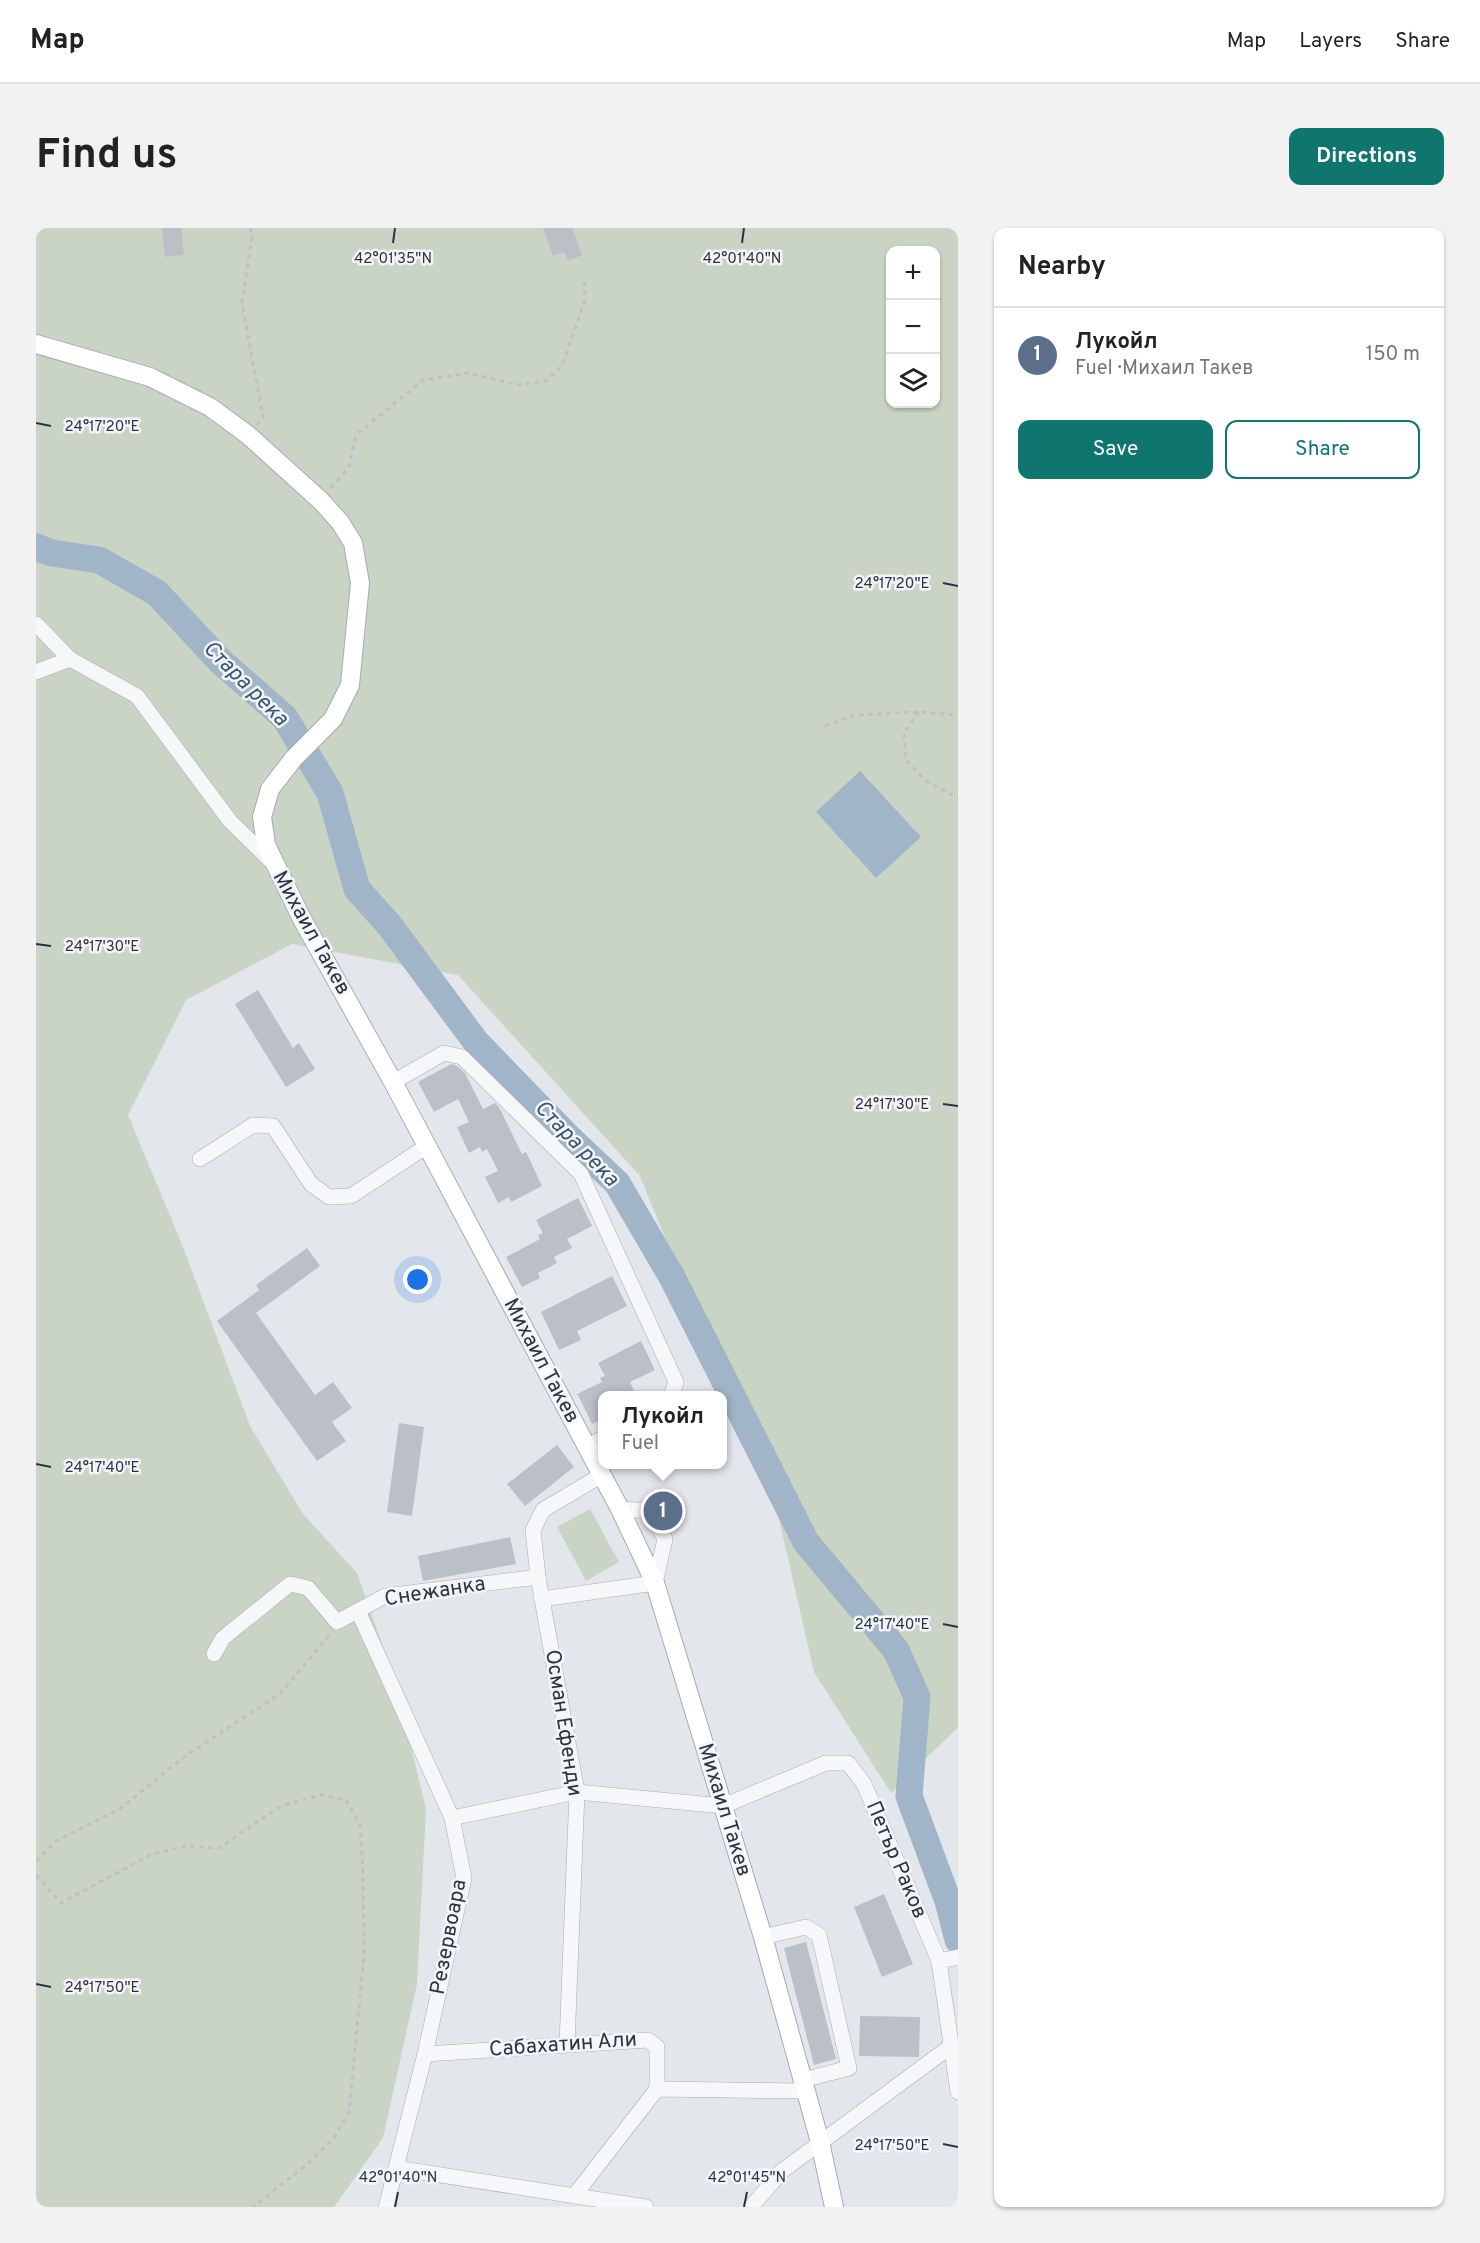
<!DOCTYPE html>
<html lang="en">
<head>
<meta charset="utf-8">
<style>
	body { margin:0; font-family:Overpass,sans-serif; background:#f2f2f2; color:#222 }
	.controls { position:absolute; right:18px; top:18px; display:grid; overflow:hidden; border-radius:12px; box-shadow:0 2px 4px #0004 }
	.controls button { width:54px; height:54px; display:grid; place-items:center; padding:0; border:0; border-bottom:2px solid #e0e0e0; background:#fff; color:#222; font:30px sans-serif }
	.you { position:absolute; left:382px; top:1052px; width:21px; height:21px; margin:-15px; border:4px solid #fff; border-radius:50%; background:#1a73e8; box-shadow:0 0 0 9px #1a73e833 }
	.badge { display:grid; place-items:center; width:39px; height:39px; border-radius:50%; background:#0f766e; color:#fff; font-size:20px; font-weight:700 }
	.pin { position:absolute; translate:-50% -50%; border:3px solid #fff; box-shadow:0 2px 6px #0006 }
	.popup { position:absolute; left:562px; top:1163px; width:129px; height:78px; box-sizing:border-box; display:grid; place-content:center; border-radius:12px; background:#fff; filter:drop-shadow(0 2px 4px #0005); font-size:20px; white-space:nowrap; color:#767676 }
	.popup b { font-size:22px; color:#222 }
	.popup::after { content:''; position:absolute; left:50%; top:100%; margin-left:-12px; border:12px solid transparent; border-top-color:#fff }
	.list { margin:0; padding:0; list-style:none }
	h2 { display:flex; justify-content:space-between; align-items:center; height:78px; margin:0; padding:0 24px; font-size:26px }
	h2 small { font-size:20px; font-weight:400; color:#767676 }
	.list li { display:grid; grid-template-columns:39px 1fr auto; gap:18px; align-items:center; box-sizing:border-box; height:96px; padding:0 24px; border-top:2px solid #e0e0e0 }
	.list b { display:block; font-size:22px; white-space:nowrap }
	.list p { margin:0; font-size:20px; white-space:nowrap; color:#767676 }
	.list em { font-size:20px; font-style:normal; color:#767676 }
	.actions { display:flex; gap:12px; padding:18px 24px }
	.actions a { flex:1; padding:14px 0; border:2px solid #0f766e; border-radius:12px; text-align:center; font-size:21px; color:#0f766e }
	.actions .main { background:#0f766e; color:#fff }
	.icon { flex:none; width:33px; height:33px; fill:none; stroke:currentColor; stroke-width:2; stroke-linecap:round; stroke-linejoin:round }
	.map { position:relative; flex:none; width:922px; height:1979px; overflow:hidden; border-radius:12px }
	header { display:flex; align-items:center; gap:36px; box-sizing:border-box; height:84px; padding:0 30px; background:#fff; border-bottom:2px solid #e0e0e0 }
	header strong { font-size:28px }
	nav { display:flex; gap:33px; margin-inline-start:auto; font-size:21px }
	.intro { display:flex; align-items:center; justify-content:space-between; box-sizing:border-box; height:144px; padding:0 36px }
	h1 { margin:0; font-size:42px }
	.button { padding:15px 27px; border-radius:12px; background:#0f766e; color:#fff; font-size:21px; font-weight:700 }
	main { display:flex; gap:36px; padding:0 36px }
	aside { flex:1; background:#fff; border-radius:12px; box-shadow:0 2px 4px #0004 }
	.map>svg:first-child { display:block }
	.green { fill:#c9d4c5; fill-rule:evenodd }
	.water { fill:#a1b5c8 }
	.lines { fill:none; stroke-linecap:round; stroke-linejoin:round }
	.river { stroke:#a1b5c8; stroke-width:27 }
	.building { fill:#bbc0c7 }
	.minor-casing { stroke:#a8adb4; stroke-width:16 }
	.major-casing { stroke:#a3abb5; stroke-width:20 }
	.path { stroke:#bdc0c6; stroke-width:3; stroke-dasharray:4.5 4.5; stroke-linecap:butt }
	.minor { stroke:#f6f7f9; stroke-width:15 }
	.major { stroke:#fff; stroke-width:18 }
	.ticks { fill:none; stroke:#2c3442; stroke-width:2 }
	.labels { text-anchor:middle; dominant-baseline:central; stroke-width:5; stroke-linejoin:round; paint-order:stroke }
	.street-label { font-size:21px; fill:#2c3442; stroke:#f3f5f8 }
	.water-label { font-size:22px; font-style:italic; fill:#385473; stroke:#f3f5f8 }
	.ticks-label { font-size:15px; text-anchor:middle; fill:#2c3442; stroke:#f3f5f8; stroke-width:5; stroke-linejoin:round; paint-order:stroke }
</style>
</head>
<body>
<header>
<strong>Map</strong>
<nav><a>Map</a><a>Layers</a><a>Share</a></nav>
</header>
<div class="intro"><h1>Find us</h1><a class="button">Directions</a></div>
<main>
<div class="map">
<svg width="922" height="1979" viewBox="0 0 922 1979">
	<rect width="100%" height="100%" fill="#e3e6ea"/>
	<g class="green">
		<path d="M0,0H922V1499L855,1565L778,1444L743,1291L604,948L422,747L256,716L150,772L92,887L147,1019L214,1198L267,1286L321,1345L360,1456L390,1581L381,1756L347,1910L298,1979H0ZM854,22H900V176H854Z"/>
		<path d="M554,1281L583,1334L550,1353L521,1299Z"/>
	</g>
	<path class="water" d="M824,543L885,609L840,650L780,584Z"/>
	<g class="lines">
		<path class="river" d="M0,319L16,325L63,332L121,365L184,433L249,490L294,565L321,661L354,698L440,814L529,906L581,955L636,1049L770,1314L860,1422L881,1469L873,1568L912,1673L922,1712"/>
	</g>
	<g class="building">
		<path d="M126,0H145L148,27L129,29Z"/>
		<path d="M507,0H536L546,27L532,33L528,24L517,28Z"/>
		<path d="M222,762L257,820L263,815L279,841L250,859L199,776Z"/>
		<path d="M415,836L421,838L429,845L447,881L459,875L463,879L486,926L490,924L506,958L475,974L473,969L462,975L449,949L462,943L451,921L446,924L444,919L433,925L421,899L433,894L422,871L398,884L382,854Z"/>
		<path d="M542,970L556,998L531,1011L536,1020L518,1029L521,1035L502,1045L504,1050L486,1059L470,1029L504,1011L502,1007L507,1005L500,992Z"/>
		<path d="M271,1020L284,1038L220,1085L279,1167L297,1154L316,1180L296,1194L310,1213L281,1233L181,1093L223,1062L220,1057Z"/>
		<path d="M576,1048L591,1078L541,1103L545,1112L523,1122L505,1084Z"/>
		<path d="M605,1113L619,1142L594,1154L598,1163L590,1167H567V1191L556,1196L542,1167H539L566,1154L564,1150L569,1148L562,1135Z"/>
		<path d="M363,1195L388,1199L376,1288L351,1284Z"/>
		<path d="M521,1217L538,1239L489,1278L471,1256Z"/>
		<path d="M474,1309L480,1336L387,1353L382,1328Z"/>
		<path d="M848,1666L877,1736L846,1749L818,1679Z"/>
		<path d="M770,1714L800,1831L778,1837L748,1720Z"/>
		<path d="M824,1788L884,1789L883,1829L823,1828Z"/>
	</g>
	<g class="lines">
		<g class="minor-casing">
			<g id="minor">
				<path d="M0,396L34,431L101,468L194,593L235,633"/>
				<path d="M0,444L34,431"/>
				<path d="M357,854L408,825L426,829L545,946L640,1154L635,1168"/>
				<path d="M164,931L217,897L237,898L275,956L293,969L315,968L391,918"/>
				<path d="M551,1219L567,1210"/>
				<path d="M506,1371L619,1355L629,1311L614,1283L584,1281"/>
				<path d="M322,1383L416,1590L428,1650L389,1826L350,1979"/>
				<path d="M178,1426L187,1410L254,1356L272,1360L301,1394L349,1368L502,1349"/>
				<path d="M416,1590L541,1564L687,1578L790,1535H812L828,1556L903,1733L922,1864"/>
				<path d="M727,1709L770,1699L783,1707L813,1840L767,1852"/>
				<path d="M903,1733L922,1729"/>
				<path d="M531,1816L541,1564L502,1349L497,1302L507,1282L566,1247"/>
				<path d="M389,1826L612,1812L621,1819V1861"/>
				<path d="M360,1940L610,1979"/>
				<path d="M538,1968L621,1861L770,1863"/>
				<path d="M715,1979L746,1943L915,1818"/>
			</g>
		</g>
		<g class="major-casing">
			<path id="major" d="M0,116L114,149L174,179L212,207L285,273L304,294L317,315L324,355L314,457L297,491L258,530L234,561L226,589L230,617L266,691L357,854L584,1281L619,1355L727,1709L784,1914L798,1979"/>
		</g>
		<g class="path">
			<path d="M214,0L216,8L206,75L227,190L221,197"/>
			<path d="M295,260L313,239L320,207L387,152L432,145L483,157L510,153L526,138L549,72L548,51"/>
			<path d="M883,484L868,505L870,532L890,553L922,570"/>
			<path d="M789,498L819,487L883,484L922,487"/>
			<path d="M0,1633L20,1613L84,1581L148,1529L245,1465L295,1405"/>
			<path d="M0,1647L25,1675L116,1626L150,1618L183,1620L245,1578L285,1567L310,1572L324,1597L327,1644L328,1727L313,1884L297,1911L270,1937L217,1979"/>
		</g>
		<use href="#minor" class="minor"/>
		<use href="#major" class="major"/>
	</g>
	<path class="ticks" d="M357,15L359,0M706,15L708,0M0,195L15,198M907,355L922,358M0,716L15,718M907,876L922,878M0,1236L15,1239M907,1396L922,1399M0,1756L15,1759M907,1916L922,1919M359,1979L362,1964M708,1979L711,1964"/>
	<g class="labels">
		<g class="street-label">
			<text transform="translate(275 705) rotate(61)">Михаил Такев</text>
			<text transform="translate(505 1133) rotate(62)">Михаил Такев</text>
			<text transform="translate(399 1364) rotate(-9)">Снежанка</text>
			<text transform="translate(527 1495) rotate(81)">Осман Ефенди</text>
			<text transform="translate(688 1582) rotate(73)">Михаил Такев</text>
			<text transform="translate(860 1632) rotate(67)">Петър Раков</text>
			<text transform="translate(413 1709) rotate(-79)">Резервоара</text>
			<text transform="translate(527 1817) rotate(-4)">Сабахатин Али</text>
		</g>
		<g class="water-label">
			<text transform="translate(209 456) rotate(45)">Стара река</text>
			<text transform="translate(540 916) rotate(46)">Стара река</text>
		</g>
	</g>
	<g class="ticks-label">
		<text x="357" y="35">42°01'35"N</text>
		<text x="706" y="35">42°01'40"N</text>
		<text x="66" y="203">24°17'20"E</text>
		<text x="856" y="360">24°17'20"E</text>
		<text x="66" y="723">24°17'30"E</text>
		<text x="856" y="881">24°17'30"E</text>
		<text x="66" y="1244">24°17'40"E</text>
		<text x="856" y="1401">24°17'40"E</text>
		<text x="66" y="1764">24°17'50"E</text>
		<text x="856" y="1922">24°17'50"E</text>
		<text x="362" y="1954">42°01'40"N</text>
		<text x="711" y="1954">42°01'45"N</text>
	</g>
</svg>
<div class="controls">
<button>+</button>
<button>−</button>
<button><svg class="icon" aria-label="layers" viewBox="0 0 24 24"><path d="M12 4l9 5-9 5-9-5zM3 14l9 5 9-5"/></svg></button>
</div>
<div class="you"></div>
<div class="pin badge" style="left:627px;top:1283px;background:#5c6f8a">1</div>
<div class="popup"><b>Лукойл</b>Fuel</div>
</div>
<aside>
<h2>Nearby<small></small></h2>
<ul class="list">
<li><span class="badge" style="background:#5c6f8a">1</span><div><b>Лукойл</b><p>Fuel · Михаил Такев</p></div><em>150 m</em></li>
</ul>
<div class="actions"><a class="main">Save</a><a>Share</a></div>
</aside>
</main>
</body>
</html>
